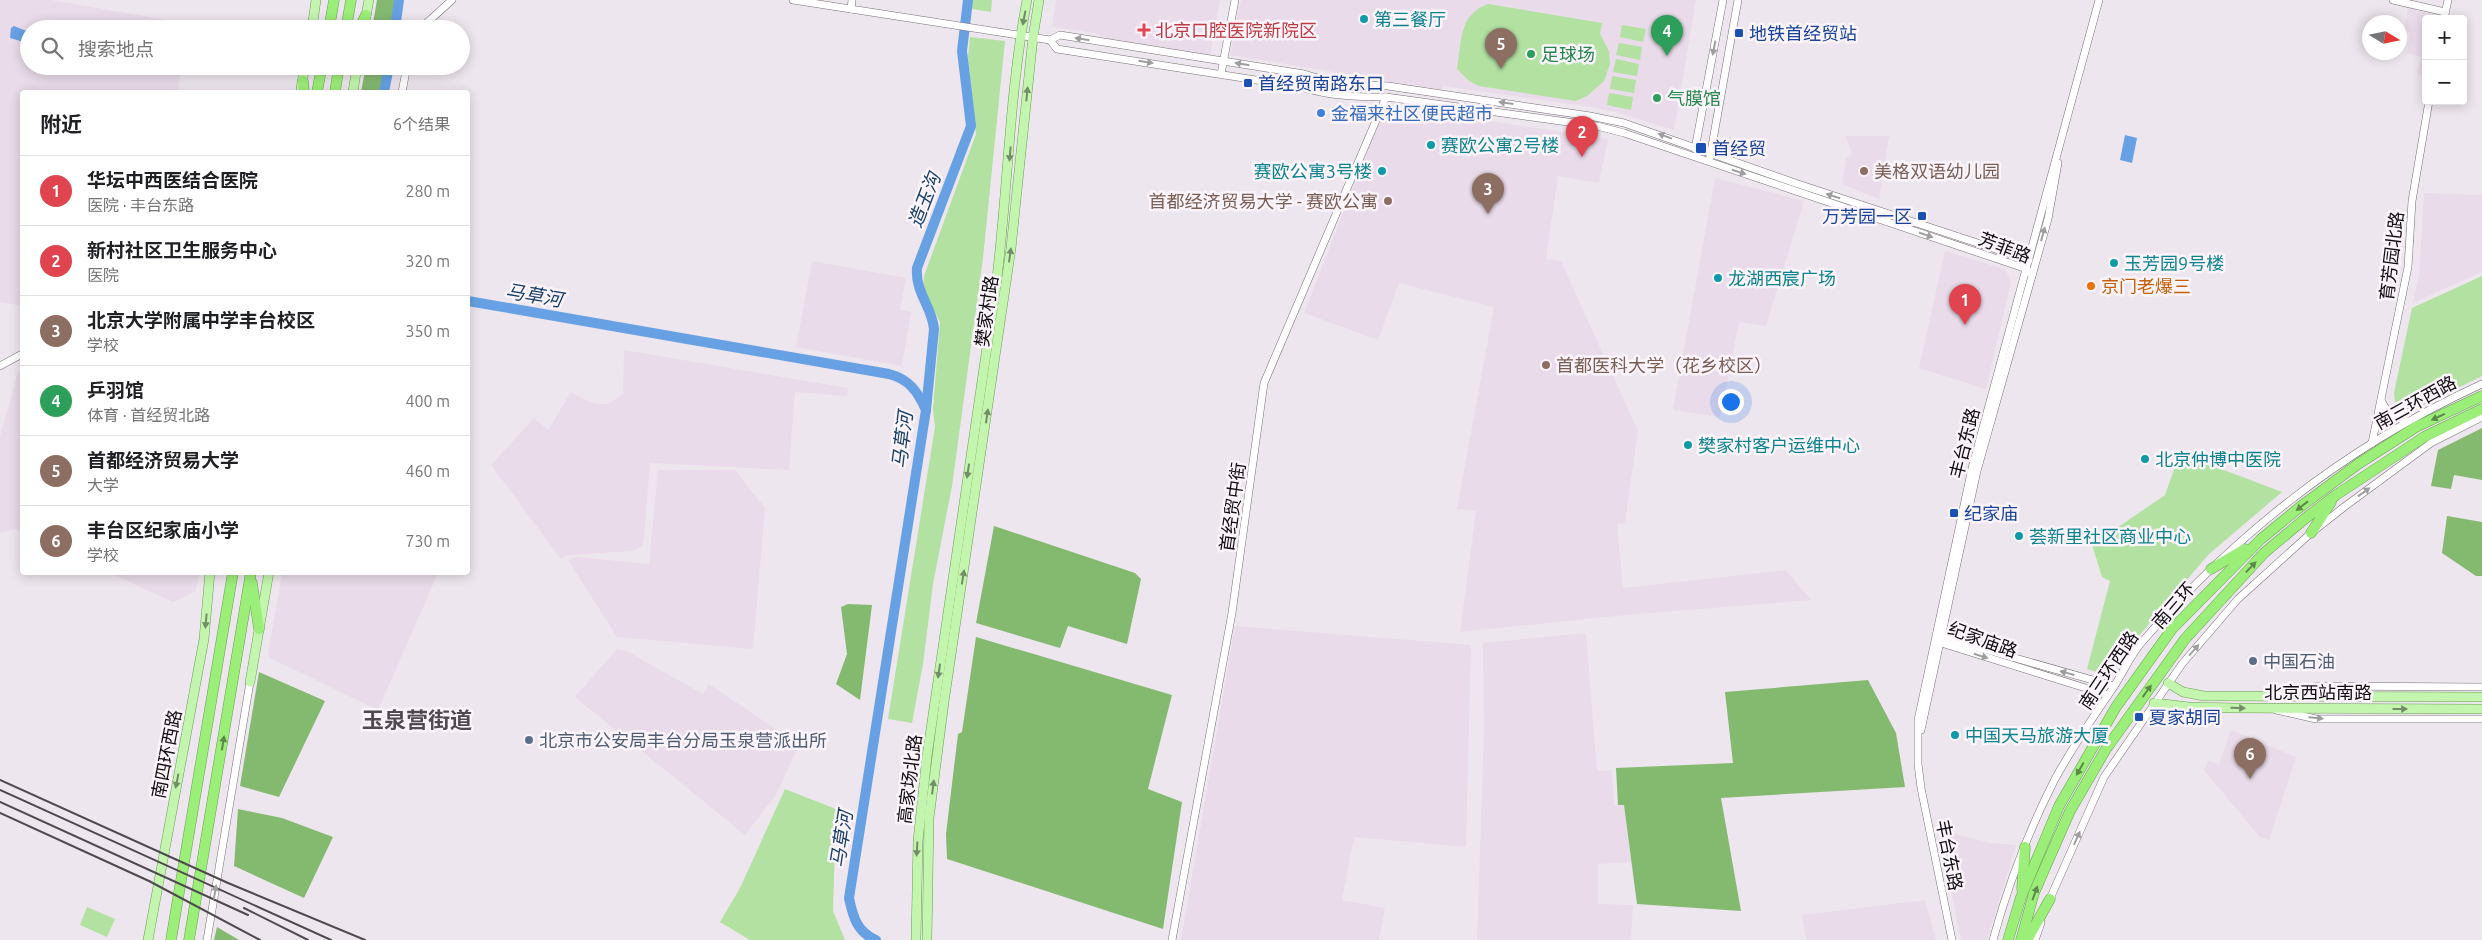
<!DOCTYPE html>
<html lang="zh">
<head>
<meta charset="utf-8">
<style>
	body { margin:0; font-family:Ubuntu,"Noto Sans SC",sans-serif; background:#f6f6f6; color:#202124 }
	.controls { position:absolute; right:15px; top:15px; display:grid; overflow:hidden; border-radius:5px; box-shadow:0 2px 12px #0003 }
	.controls button { width:45px; height:45px; display:grid; place-items:center; padding:0; border:0; border-bottom:1px solid #e0e0e0; background:#fff; color:#202124; font:25px sans-serif }
	.compass { position:absolute; left:2362px; top:15px; width:45px; height:45px; border-radius:50%; background:#fff; box-shadow:0 2px 12px #0003; rotate:100deg }
	.you { position:absolute; left:1730px; top:401px; width:18px; height:18px; margin:-12px; border:4px solid #fff; border-radius:50%; background:#1a73e8; box-shadow:0 0 0 8px #1a73e833 }
	.badge { display:grid; place-items:center; width:32px; height:32px; border-radius:50%; background:#256b7a; color:#fff; font-size:16px; font-weight:700 }
	.pin { position:absolute; translate:-50% -41px; filter:drop-shadow(0 1px 2px #0008) }
	.pin::after { content:''; position:absolute; top:26px; width:18px; height:15px; background:inherit; clip-path:polygon(0 0,100% 0,50% 100%) }
	.list { margin:0; padding:0; list-style:none }
	h2 { display:flex; justify-content:space-between; align-items:center; height:65px; margin:0; padding:0 20px; font-size:21px }
	h2 small { font-size:16px; font-weight:400; color:#757577 }
	.list li { display:grid; grid-template-columns:32px 1fr auto; gap:15px; align-items:center; box-sizing:border-box; height:70px; padding:0 20px; border-top:1px solid #e0e0e0 }
	.list b { display:block; font-size:19px; white-space:nowrap }
	.list p { margin:0; font-size:16px; white-space:nowrap; color:#757577 }
	.list em { font-size:16px; font-style:normal; color:#757577 }
	.icon { flex:none; width:28px; height:28px; fill:none; stroke:currentColor; stroke-width:2; stroke-linecap:round; stroke-linejoin:round }
	.map { position:relative; flex:none; width:2482px; height:940px; overflow:hidden }
	.search { position:absolute; background:#fff; box-shadow:0 2px 12px #0003; left:20px; top:20px; width:450px; height:55px; display:flex; align-items:center; gap:12px; box-sizing:border-box; padding:0 18px; border-radius:28px; color:#757577; font-size:19px }
	.panel { position:absolute; background:#fff; box-shadow:0 2px 12px #0003; left:20px; top:90px; width:450px; height:485px; border-radius:5px }
	.map>svg:first-child { display:block }
	.built { fill:#e9dbe9 }
	.green { fill:#b2e1a1 }
	.forest { fill:#84b970 }
	.water { fill:#67a1e3 }
	.lines { fill:none; stroke-linecap:round; stroke-linejoin:round }
	.river { stroke:#67a1e3; stroke-width:10 }
	.minor-casing { stroke:#766f75; stroke-width:8 }
	.major-casing { stroke:#6a9f54; stroke-width:10 }
	.highway-casing { stroke:#6a9f54; stroke-width:11 }
	.minor { stroke:#fff; stroke-width:7 }
	.major { stroke:#c3f5ae; stroke-width:9 }
	.highway { stroke:#9bee78; stroke-width:10 }
	.rail { stroke:#4d494d; stroke-width:2 }
	.oneway { fill:#728d67 }
	.oneway2 { fill:#9f9e9f }
	.oneway3 { fill:#5c8949 }
	.culture-dot { fill:#0f9aa8; stroke:#fcf4fb; stroke-width:2 }
	.health-dot { fill:#e0444e; stroke:#fcf4fb; stroke-width:2 }
	.transit-dot { fill:#1a4fb4; stroke:#fcf4fb; stroke-width:2 }
	.leisure-dot { fill:#2e9e5b; stroke:#fcf4fb; stroke-width:2 }
	.shop-dot { fill:#3f7fe0; stroke:#fcf4fb; stroke-width:2 }
	.education-dot { fill:#8d6e63; stroke:#fcf4fb; stroke-width:2 }
	.food-dot { fill:#e8710a; stroke:#fcf4fb; stroke-width:2 }
	.service-dot { fill:#5c6f8a; stroke:#fcf4fb; stroke-width:2 }
	.labels { text-anchor:middle; dominant-baseline:central; stroke-width:5; stroke-linejoin:round; paint-order:stroke }
	.culture-label { font-size:18px; fill:#0d838f; stroke:#fcf4fb; text-anchor:start }
	.health-label { font-size:18px; fill:#be3a42; stroke:#fcf4fb; text-anchor:start }
	.transit-label { font-size:18px; fill:#164399; stroke:#fcf4fb; text-anchor:start }
	.leisure-label { font-size:18px; fill:#27864d; stroke:#fcf4fb; text-anchor:start }
	.shop-label { font-size:18px; fill:#366cbe; stroke:#fcf4fb; text-anchor:start }
	.education-label { font-size:18px; fill:#785e54; stroke:#fcf4fb; text-anchor:start }
	.street-label { font-size:18px; fill:#100d10; stroke:#fcf4fb }
	.food-label { font-size:18px; fill:#c56008; stroke:#fcf4fb; text-anchor:start }
	.service-label { font-size:18px; fill:#4e5e75; stroke:#fcf4fb; text-anchor:start }
	.water-label { font-size:19px; font-style:italic; fill:#153e69; stroke:#fcf4fb }
	.district-label { font-size:22px; font-weight:bold; fill:#504950; stroke:#fcf4fb }
</style>
</head>
<body>
<div class="map">
<svg width="2482" height="940" viewBox="0 0 2482 940">
	<rect width="100%" height="100%" fill="#eee6ee"/>
	<g class="built">
		<path d="M0,0H51L189,24L188,29H29V66H182L177,92H22V306L0,302Z"/>
		<path d="M1056,0H1220L1210,56L1111,40L1095,33L1052,27Z"/>
		<path d="M1241,0H1696L1674,130L1615,112L1591,107L1443,86L1442,90L1230,55Z"/>
		<path d="M2408,7L2434,16L2433,19H2426L2424,77L2417,74L2421,57L2407,53L2410,33L2405,29Z"/>
		<path d="M1383,111L1460,119L1465,117L1608,139L1599,183L1558,176L1546,259L1561,261L1638,431L1625,523L1617,524L1623,588L1786,570L1811,600L1626,615L1460,632L1476,511L1457,509L1494,307L1399,283L1378,340L1304,313Z"/>
		<path d="M1846,136H1889L1879,199L1842,184L1846,158L1852,154Z"/>
		<path d="M1715,178L1804,201L1766,326L1739,322L1720,417L1673,410Z"/>
		<path d="M2424,193L2482,195V272L2413,303L2419,274Z"/>
		<path d="M1945,251L2005,269L2011,282L1986,389L1919,368Z"/>
		<path d="M812,261L906,278L900,310L911,312L902,366L796,347Z"/>
		<path d="M624,350L848,388L847,396L795,392L789,470L650,463L644,537L642,546L633,551L567,555L561,559L491,465L534,418L548,430L571,392L591,403L599,404H608L623,394Z"/>
		<path d="M22,369V532L16,529L0,533V436L18,372Z"/>
		<path d="M658,470H735L765,508L753,649L617,637L568,560L576,557L649,564Z"/>
		<path d="M110,573H199L196,591L173,602Z"/>
		<path d="M282,573H438L378,710L272,659L268,654Z"/>
		<path d="M1235,626L1471,645L1466,847L1354,837L1342,900L1385,908L1379,940H1181Z"/>
		<path d="M1586,633L1597,771L1612,770L1614,805H1624L1631,862L1598,864V904L1633,905L1631,940H1477L1484,731L1483,643Z"/>
		<path d="M617,649L628,652L703,694L709,684L799,745L776,795L745,835L575,697Z"/>
		<path d="M2231,730L2296,757L2269,840L2260,837L2204,770L2208,761L2219,764Z"/>
		<path d="M1939,830L1990,843L2016,845L1987,940H1961Z"/>
		<path d="M1925,900L1936,940H1806L1802,915Z"/>
	</g>
	<g class="green">
		<path d="M972,0H992L991,12L972,9Z"/>
		<path d="M1488,4L1602,23L1600,34L1609,51L1610,64L1604,81L1587,96L1576,101L1479,86L1469,81L1457,69C1462,42 1458,15 1488,4Z"/>
		<path d="M1622,25L1646,29L1643,42L1620,37Z"/>
		<path d="M970,37L1005,41L983,258L952,486L933,584L923,664L912,723L888,719L935,427L933,409L940,322L923,289L924,276L976,134L968,57Z"/>
		<path d="M1619,43L1642,47L1640,60L1616,55Z"/>
		<path d="M1616,59L1639,64L1637,76L1613,72Z"/>
		<path d="M1612,76L1636,80L1634,93L1610,89Z"/>
		<path d="M1609,93L1633,97L1631,110L1607,105Z"/>
		<path d="M2482,276V376L2413,410L2404,409L2395,402L2394,393L2412,308Z"/>
		<path d="M2179,456L2224,470L2282,492L2209,554L2136,639L2110,676L2087,669L2110,581L2102,577L2092,545L2165,495Z"/>
		<path d="M785,789L836,809L833,911L845,940H750L720,922L740,888Z"/>
		<path d="M87,907L115,919L107,937L80,925Z"/>
	</g>
	<g class="forest">
		<path d="M377,0H396L391,29H372Z"/>
		<path d="M366,66H385L380,92H361Z"/>
		<path d="M2482,428V480L2454,475L2451,489L2431,486L2438,450Z"/>
		<path d="M2447,516L2482,522V576H2476L2442,553Z"/>
		<path d="M994,526L1135,573L1141,579L1127,644L1068,626L1060,648L976,623Z"/>
		<path d="M848,604L872,605L860,700L836,684L847,654L841,607Z"/>
		<path d="M976,637L1172,695L1148,789L1182,802L1163,929L947,859L946,834L958,734L962,732Z"/>
		<path d="M259,672L325,701L279,797L240,786Z"/>
		<path d="M1868,680L1896,733L1905,787L1721,798L1741,911L1637,904L1624,805H1618L1616,768L1733,763L1725,692Z"/>
		<path d="M238,809L282,818L333,837L304,898L234,866Z"/>
		<path d="M217,927L239,940H214Z"/>
	</g>
	<g class="water">
		<path d="M14,26L29,32L27,43L10,38L11,28Z"/>
		<path d="M2125,135L2137,138L2132,163L2120,160Z"/>
	</g>
	<g class="lines">
		<g class="river">
			<path d="M395,29L399,0"/>
			<path d="M384,92L389,66"/>
			<path d="M468,301L889,374C909,379 918,392 926,410L849,898C853,917 857,932 876,940"/>
			<path d="M926,410L934,329C932,306 915,293 917,268L971,126L962,51L968,0"/>
		</g>
		<g class="minor-casing">
			<g id="minor">
				<path d="M793,0L1050,40L1060,35L1304,74C1331,83 1359,85 1388,86L1590,116L1624,123L1798,184L2029,260"/>
				<path d="M2393,0L2445,12"/>
				<path d="M851,9L852,0"/>
				<path d="M2444,19L2448,0"/>
				<path d="M420,29L452,0"/>
				<path d="M1050,40L1057,49L1301,87C1329,96 1357,97 1386,97L1597,126L1624,133L2027,269L2032,275"/>
				<path d="M1221,74L1235,0"/>
				<path d="M402,92L407,66"/>
				<path d="M1695,149L1723,0"/>
				<path d="M1710,157L1738,0"/>
				<path d="M0,366L22,354"/>
				<path d="M2381,400C2387,413 2393,418 2407,421"/>
				<path d="M2372,443L2408,267L2412,201L2429,101"/>
				<path d="M1938,639L1941,637L2114,686"/>
				<path d="M1938,642L2108,695"/>
				<path d="M2283,694L2319,686L2482,687"/>
				<path d="M2276,710L2316,719H2482"/>
				<path d="M1921,730L1977,471L2048,219L2058,163"/>
				<path d="M2049,901L2104,777L2182,664L2238,599L2311,533L2344,507L2431,443L2482,417"/>
				<path d="M207,940L250,682"/>
				<path d="M1172,940L1232,613L1264,383L1386,97"/>
				<path d="M1952,940L1921,788L1918,764V720L1972,468L2099,0"/>
				<path d="M1993,940C2008,885 2029,830 2055,779C2072,748 2093,717 2113,688C2123,673 2130,656 2142,642C2236,533 2351,444 2482,384"/>
				<path d="M2035,940L2041,923"/>
			</g>
		</g>
		<g class="major-casing">
			<g id="major">
				<path d="M365,21L369,0"/>
				<path d="M312,29L316,0"/>
				<path d="M301,88L305,66"/>
				<path d="M353,92L357,66"/>
				<path d="M250,682L269,572"/>
				<path d="M2168,683L2183,692L2204,696L2482,697"/>
				<path d="M2154,703L2189,707L2236,708L2482,709"/>
				<path d="M148,940L204,639L210,572"/>
				<path d="M916,940L918,841L927,756L996,286C1008,191 1009,94 1027,0"/>
				<path d="M927,940L929,818L944,702L1011,248L1033,37L1039,0"/>
			</g>
		</g>
		<g class="highway-casing">
			<g id="highway">
				<path d="M329,29L334,0"/>
				<path d="M346,29L351,0"/>
				<path d="M359,29L366,15"/>
				<path d="M303,81L304,92"/>
				<path d="M317,92L322,66"/>
				<path d="M335,92L339,66"/>
				<path d="M2311,533L2331,502"/>
				<path d="M2211,569L2245,549"/>
				<path d="M252,583L259,629"/>
				<path d="M2022,889L2025,847"/>
				<path d="M171,940L233,572"/>
				<path d="M189,940L251,572"/>
				<path d="M2008,940L2021,897L2059,806L2116,707L2172,629L2261,539L2300,507L2358,464L2416,427L2482,396"/>
				<path d="M2021,940L2034,893L2070,811L2106,749L2185,639L2264,553L2307,517L2336,495L2424,437L2482,409"/>
				<path d="M2027,940L2050,899"/>
			</g>
		</g>
		<use href="#minor" class="minor"/>
		<use href="#major" class="major"/>
		<use href="#highway" class="highway"/>
		<g class="rail">
			<path d="M0,780L228,883L365,940"/>
			<path d="M0,790L331,940"/>
			<path d="M0,802L248,915"/>
			<path d="M0,813L149,881L260,940"/>
			<path d="M244,908L308,940"/>
		</g>
	</g>
	<defs><path id="oneway-solid" d="M-6-.8H1V-3.2L6.5 0L1 3.2V.8H-6Z" transform="scale(1.25)"/></defs>
	<g class="oneway">
		<use href="#oneway-solid" transform="translate(1024 18) rotate(101)"/>
		<use href="#oneway-solid" transform="translate(1027 94) rotate(-84)"/>
		<use href="#oneway-solid" transform="translate(1010 154) rotate(95)"/>
		<use href="#oneway-solid" transform="translate(1010 255) rotate(-82)"/>
		<use href="#oneway-solid" transform="translate(987 416) rotate(-82)"/>
		<use href="#oneway-solid" transform="translate(968 471) rotate(98)"/>
		<use href="#oneway-solid" transform="translate(963 577) rotate(-81)"/>
		<use href="#oneway-solid" transform="translate(206 621) rotate(95)"/>
		<use href="#oneway-solid" transform="translate(939 671) rotate(98)"/>
		<use href="#oneway-solid" transform="translate(2238 708) rotate(1)"/>
		<use href="#oneway-solid" transform="translate(2400 709)"/>
		<use href="#oneway-solid" transform="translate(177 781) rotate(101)"/>
		<use href="#oneway-solid" transform="translate(933 787) rotate(-83)"/>
		<use href="#oneway-solid" transform="translate(917 849) rotate(93)"/>
	</g>
	<g class="oneway2">
		<use href="#oneway-solid" transform="translate(1082 39) rotate(-171)"/>
		<use href="#oneway-solid" transform="translate(1714 48) rotate(101)"/>
		<use href="#oneway-solid" transform="translate(1146 62) rotate(9)"/>
		<use href="#oneway-solid" transform="translate(1242 64) rotate(-171)"/>
		<use href="#oneway-solid" transform="translate(1506 103) rotate(-172)"/>
		<use href="#oneway-solid" transform="translate(1665 136) rotate(-160)"/>
		<use href="#oneway-solid" transform="translate(1739 172) rotate(18)"/>
		<use href="#oneway-solid" transform="translate(1833 196) rotate(-162)"/>
		<use href="#oneway-solid" transform="translate(2043 234) rotate(-75)"/>
		<use href="#oneway-solid" transform="translate(1926 235) rotate(19)"/>
		<use href="#oneway-solid" transform="translate(2364 492) rotate(-36)"/>
		<use href="#oneway-solid" transform="translate(2194 650) rotate(-49)"/>
		<use href="#oneway-solid" transform="translate(1981 656) rotate(17)"/>
		<use href="#oneway-solid" transform="translate(2067 673) rotate(-164)"/>
		<use href="#oneway-solid" transform="translate(2316 718) rotate(5)"/>
		<use href="#oneway-solid" transform="translate(2077 838) rotate(-66)"/>
		<use href="#oneway-solid" transform="translate(215 892) rotate(-81)"/>
	</g>
	<g class="oneway3">
		<use href="#oneway-solid" transform="translate(2438 417) rotate(155)"/>
		<use href="#oneway-solid" transform="translate(2302 506) rotate(142)"/>
		<use href="#oneway-solid" transform="translate(2251 567) rotate(-46)"/>
		<use href="#oneway-solid" transform="translate(2147 691) rotate(-54)"/>
		<use href="#oneway-solid" transform="translate(223 743) rotate(-81)"/>
		<use href="#oneway-solid" transform="translate(2080 769) rotate(119)"/>
		<use href="#oneway-solid" transform="translate(2035 893) rotate(-70)"/>
	</g>
	<g class="culture-dot">
		<circle cx="1364" cy="19" r="5"/>
		<circle cx="1431" cy="145" r="5"/>
		<circle cx="1382" cy="171" r="5"/>
		<circle cx="2114" cy="263" r="5"/>
		<circle cx="1718" cy="278" r="5"/>
		<circle cx="1688" cy="445" r="5"/>
		<circle cx="2145" cy="459" r="5"/>
		<circle cx="2019" cy="536" r="5"/>
		<circle cx="1955" cy="735" r="5"/>
	</g>
	<path class="health-dot" d="M1141.5 22.5h5v5h5v5h-5v5h-5v-5h-5v-5h5z"/>
	<g class="transit-dot">
		<rect x="1734" y="28" width="10" height="10" rx="2.5"/>
		<rect x="1243" y="78" width="10" height="10" rx="2.5"/>
		<rect x="1695" y="142" width="12" height="12" rx="2.5"/>
		<rect x="1917" y="211" width="10" height="10" rx="2.5"/>
		<rect x="1949" y="508" width="10" height="10" rx="2.5"/>
		<rect x="2134" y="712" width="10" height="10" rx="2.5"/>
	</g>
	<g class="leisure-dot">
		<circle cx="1531" cy="54" r="5"/>
		<circle cx="1657" cy="98" r="5"/>
	</g>
	<circle class="shop-dot" cx="1321" cy="113" r="5"/>
	<g class="education-dot">
		<circle cx="1864" cy="171" r="5"/>
		<circle cx="1388" cy="201" r="5"/>
		<circle cx="1546" cy="365" r="5"/>
	</g>
	<circle class="food-dot" cx="2091" cy="286" r="5"/>
	<g class="service-dot">
		<circle cx="2253" cy="661" r="5"/>
		<circle cx="529" cy="740" r="5"/>
	</g>
	<g class="labels">
		<g class="culture-label">
			<text x="1374" y="19">第三餐厅</text>
			<text x="1441" y="145">赛欧公寓2号楼</text>
			<text x="1372" y="171" text-anchor="end">赛欧公寓3号楼</text>
			<text x="2124" y="263">玉芳园9号楼</text>
			<text x="1728" y="278">龙湖西宸广场</text>
			<text x="1698" y="445">樊家村客户运维中心</text>
			<text x="2155" y="459">北京仲博中医院</text>
			<text x="2029" y="536">荟新里社区商业中心</text>
			<text x="1965" y="735">中国天马旅游大厦</text>
		</g>
		<g class="health-label">
			<text x="1155" y="30">北京口腔医院新院区</text>
		</g>
		<g class="transit-label">
			<text x="1749" y="33">地铁首经贸站</text>
			<text x="1258" y="83">首经贸南路东口</text>
			<text x="1712" y="148">首经贸</text>
			<text x="1912" y="216" text-anchor="end">万芳园一区</text>
			<text x="1964" y="513">纪家庙</text>
			<text x="2149" y="717">夏家胡同</text>
		</g>
		<g class="leisure-label">
			<text x="1541" y="54">足球场</text>
			<text x="1667" y="98">气膜馆</text>
		</g>
		<g class="shop-label">
			<text x="1331" y="113">金福来社区便民超市</text>
		</g>
		<g class="education-label">
			<text x="1874" y="171">美格双语幼儿园</text>
			<text x="1378" y="201" text-anchor="end">首都经济贸易大学 - 赛欧公寓</text>
			<text x="1556" y="365">首都医科大学（花乡校区）</text>
		</g>
		<g class="street-label">
			<text transform="translate(2005 247) rotate(21)">芳菲路</text>
			<text transform="translate(2391 256) rotate(-83)">育芳园北路</text>
			<text transform="translate(986 311) rotate(-82)">樊家村路</text>
			<text transform="translate(2415 402) rotate(-29)">南三环西路</text>
			<text transform="translate(1964 443) rotate(-76)">丰台东路</text>
			<text transform="translate(1232 507) rotate(-82)">首经贸中街</text>
			<text transform="translate(2173 605) rotate(-49)">南三环</text>
			<text transform="translate(1983 639) rotate(20)">纪家庙路</text>
			<text transform="translate(2108 670) rotate(-56)">南三环西路</text>
			<text x="2318" y="692">北京西站南路</text>
			<text transform="translate(166 754) rotate(-79)">南四环西路</text>
			<text transform="translate(909 779) rotate(-83)">高家场北路</text>
			<text transform="translate(1950 855) rotate(79)">丰台东路</text>
		</g>
		<g class="food-label">
			<text x="2101" y="286">京门老爆三</text>
		</g>
		<g class="service-label">
			<text x="2263" y="661">中国石油</text>
			<text x="539" y="740">北京市公安局丰台分局玉泉营派出所</text>
		</g>
		<g class="water-label">
			<text transform="translate(924 200) rotate(-69)">造玉沟</text>
			<text transform="translate(534 295) rotate(10)">马草河</text>
			<text transform="translate(902 440) rotate(-83)">马草河</text>
			<text transform="translate(841 839) rotate(-81)">马草河</text>
		</g>
		<g class="district-label">
			<text x="417" y="719">玉泉营街道</text>
		</g>
	</g>
</svg>
<div class="controls">
<button>+</button>
<button>−</button>
</div>
<svg class="compass" viewBox="-18 -18 36 36"><path d="M0-13l5 13h-10z" fill="#e53935"/><path d="M0 13l5-13h-10z" fill="#757577"/></svg>
<div class="you"></div>
<div class="pin badge" style="left:1965px;top:325px;background:#e0444e">1</div>
<div class="pin badge" style="left:1582px;top:157px;background:#e0444e">2</div>
<div class="pin badge" style="left:1488px;top:214px;background:#8d6e63">3</div>
<div class="pin badge" style="left:1667px;top:56px;background:#2e9e5b">4</div>
<div class="pin badge" style="left:1501px;top:69px;background:#8d6e63">5</div>
<div class="pin badge" style="left:2250px;top:779px;background:#8d6e63">6</div>
<div class="search"><svg class="icon" aria-label="search" viewBox="0 0 24 24"><circle cx="10" cy="10" r="6"/><path d="M15 15l6 6"/></svg>搜索地点</div>
<section class="panel">
<h2>附近<small>6个结果</small></h2>
<ul class="list">
<li><span class="badge" style="background:#e0444e">1</span><div><b>华坛中西医结合医院</b><p>医院 · 丰台东路</p></div><em>280 m</em></li>
<li><span class="badge" style="background:#e0444e">2</span><div><b>新村社区卫生服务中心</b><p>医院</p></div><em>320 m</em></li>
<li><span class="badge" style="background:#8d6e63">3</span><div><b>北京大学附属中学丰台校区</b><p>学校</p></div><em>350 m</em></li>
<li><span class="badge" style="background:#2e9e5b">4</span><div><b>乒羽馆</b><p>体育 · 首经贸北路</p></div><em>400 m</em></li>
<li><span class="badge" style="background:#8d6e63">5</span><div><b>首都经济贸易大学</b><p>大学</p></div><em>460 m</em></li>
<li><span class="badge" style="background:#8d6e63">6</span><div><b>丰台区纪家庙小学</b><p>学校</p></div><em>730 m</em></li>
</ul>
</section>
</div>
</body>
</html>
